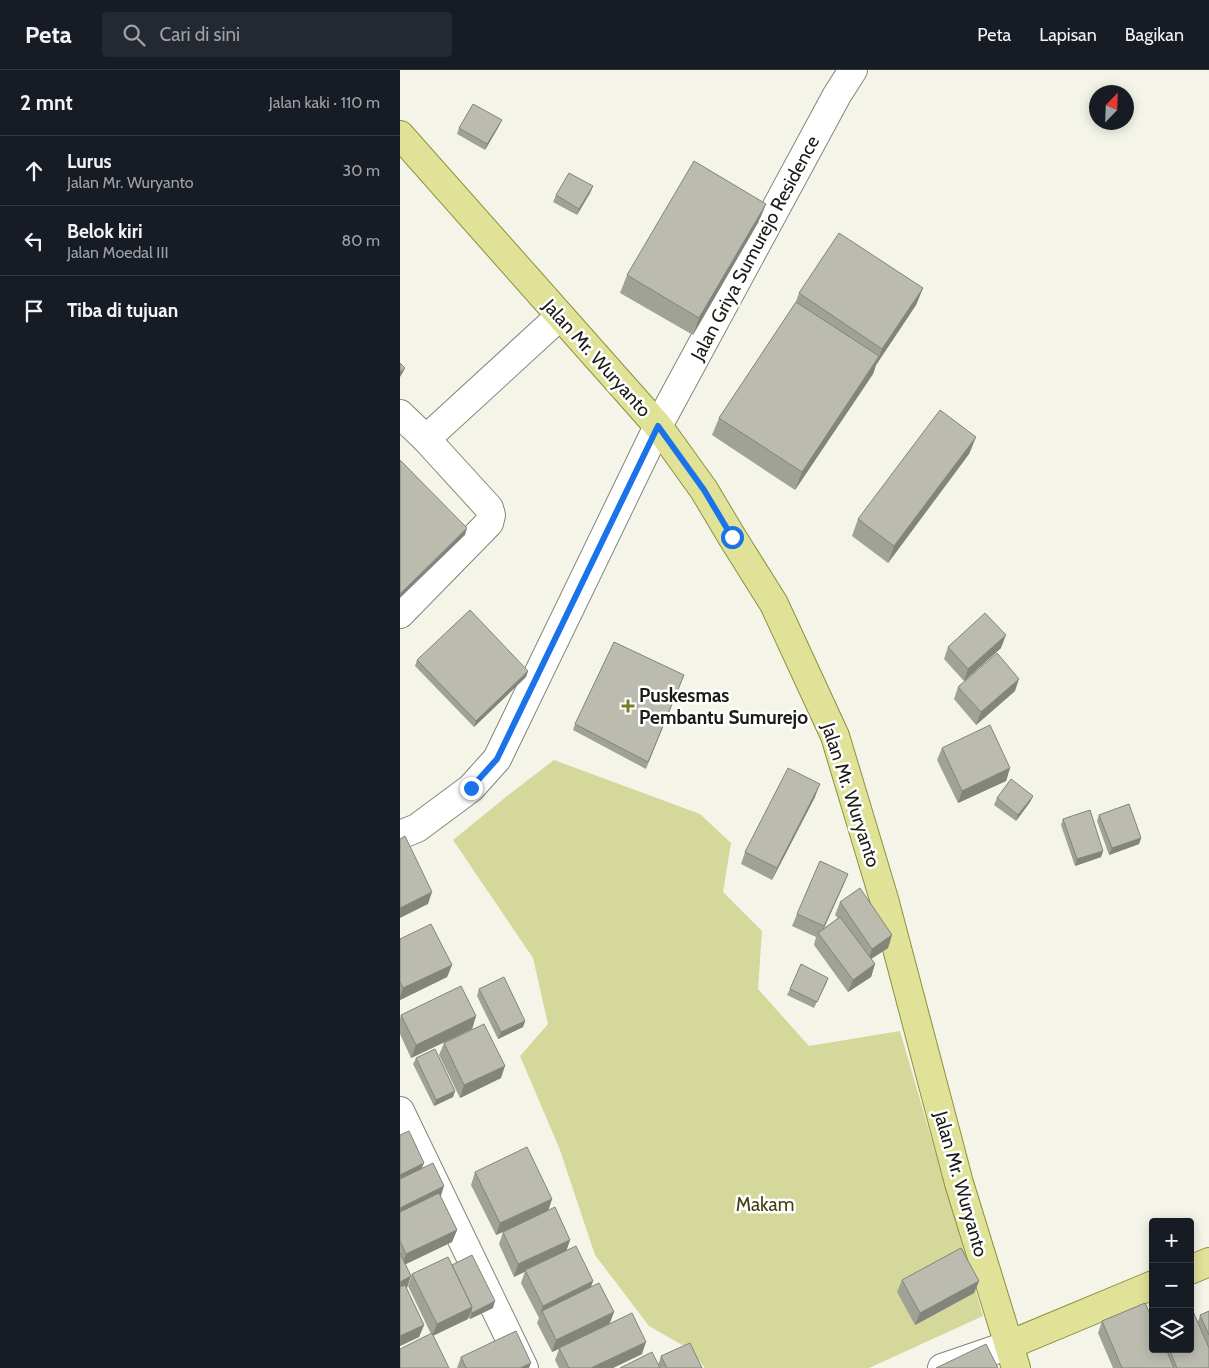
<!DOCTYPE html>
<html lang="id">
<head>
<meta charset="utf-8">
<style>
	body { margin:0; font-family:Cabin,sans-serif; background:#242831; color:#f1f3f6 }
	.controls { position:absolute; right:15px; bottom:15px; display:grid; overflow:hidden; border-radius:5px; box-shadow:0 2px 12px #0003 }
	.controls button { width:45px; height:45px; display:grid; place-items:center; padding:0; border:0; border-bottom:1px solid #363941; background:#171b24; color:#f1f3f6; font:25px sans-serif }
	.compass { position:absolute; left:689px; top:15px; width:45px; height:45px; border-radius:50%; background:#171b24; box-shadow:0 2px 12px #0003; rotate:23deg }
	.stop { position:absolute; width:15px; height:15px; margin:-11px; border:4px solid #1a73e8; border-radius:50%; background:#fff }
	.stop.end { background:#1a73e8; border-color:#fff; box-shadow:0 1px 5px #0008 }
	.list { margin:0; padding:0; list-style:none }
	h2 { display:flex; justify-content:space-between; align-items:center; height:65px; margin:0; padding:0 20px; font-size:21px }
	h2 small { font-size:16px; font-weight:400; color:#9ea1a6 }
	.list li { display:grid; grid-template-columns:32px 1fr auto; gap:15px; align-items:center; box-sizing:border-box; height:70px; padding:0 20px; border-top:1px solid #363941 }
	.list b { display:block; font-size:19px; white-space:nowrap }
	.list p { margin:0; font-size:16px; white-space:nowrap; color:#9ea1a6 }
	.list em { font-size:16px; font-style:normal; color:#9ea1a6 }
	.icon { flex:none; width:28px; height:28px; fill:none; stroke:currentColor; stroke-width:2; stroke-linecap:round; stroke-linejoin:round }
	.map { position:relative; flex:none; width:809px; height:1298px; overflow:hidden }
	header { display:flex; align-items:center; gap:30px; box-sizing:border-box; height:70px; padding:0 25px; background:#171b24; border-bottom:1px solid #363941 }
	header strong { font-size:24px }
	nav { display:flex; gap:28px; margin-inline-start:auto; font-size:18px }
	.search { width:350px; height:45px; background:#242831; display:flex; align-items:center; gap:12px; box-sizing:border-box; padding:0 18px; border-radius:5px; color:#9ea1a6; font-size:19px }
	main { display:flex }
	aside { flex:1; background:#171b24 }
	.map>svg:first-child { display:block }
	.green { fill:#d4d89a }
	.lines { fill:none; stroke-linecap:round; stroke-linejoin:round }
	.minor-casing { stroke:#848579; stroke-width:30 }
	.major-casing { stroke:#8d903e; stroke-width:30 }
	.minor { stroke:#fff; stroke-width:28 }
	.major { stroke:#e0e298; stroke-width:28 }
	.wall { fill:#a1a296 }
	.shaded-wall { fill:#83847a }
	.building { fill:#bbbcaf; stroke:#83847a }
	.route { stroke:#1a73e8; stroke-width:6 }
	.poi-dot { fill:#7a7c25; stroke:#fff; stroke-width:2 }
	.labels { text-anchor:middle; dominant-baseline:central; stroke-width:5; stroke-linejoin:round; paint-order:stroke }
	.street-label { font-size:19px; fill:#1b1c17; stroke:#fff }
	.poi-label { font-size:19px; font-weight:bold; fill:#1b1c17; stroke:#fff; text-anchor:start }
	.park-label { font-size:19px; fill:#3f400f; stroke:#fff }
</style>
</head>
<body>
<header>
<strong>Peta</strong>
<div class="search"><svg class="icon" aria-label="search" viewBox="0 0 24 24"><circle cx="10" cy="10" r="6"/><path d="M15 15l6 6"/></svg>Cari di sini</div>
<nav><a>Peta</a><a>Lapisan</a><a>Bagikan</a></nav>
</header>
<main>
<aside>
<h2>2 mnt<small>Jalan kaki · 110 m</small></h2>
<ul class="list">
<li><svg class="icon" aria-label="ahead" viewBox="0 0 24 24"><path d="M12 20V5M6 11l6-6 6 6"/></svg><div><b>Lurus</b><p>Jalan Mr. Wuryanto</p></div><em>30 m</em></li>
<li><svg class="icon" aria-label="left" viewBox="0 0 24 24"><path d="M17 20v-9H6M10 6l-5 5 5 5"/></svg><div><b>Belok kiri</b><p>Jalan Moedal III</p></div><em>80 m</em></li>
<li><svg class="icon" aria-label="arrive" viewBox="0 0 24 24"><path d="M6 21V4h12l-3 4 3 4H6"/></svg><div><b>Tiba di tujuan</b></div></li>
</ul>
</aside>
<div class="map">
<svg width="809" height="1298" viewBox="0 0 809 1298">
	<rect width="100%" height="100%" fill="#f4f5e8"/>
	<path class="green" d="M154,690L300,744L331,773L323,822L362,861L358,919L409,976L500,961L583,1246L469,1298H305L291,1280L249,1256L195,1185L160,1080L120,986L148,954L133,888L53,770L111,723Z"/>
	<g class="lines">
		<g class="minor-casing">
			<g id="minor">
				<path d="M0,344L26,369"/>
				<path d="M0,544L89,453L91,445L89,438L26,369L160,246"/>
				<path d="M0,765L17,758L71,718L97,689L258,356L437,25L453,0"/>
				<path d="M0,1041L124,1298"/>
				<path d="M542,1298L609,1275"/>
			</g>
		</g>
		<g class="major-casing">
			<g id="major">
				<path d="M0,65L258,356L304,420L332,467L374,534L435,666L484,829L559,1113L616,1298"/>
				<path d="M790,1200L809,1192"/>
				<path d="M609,1275L753,1215"/>
			</g>
		</g>
		<use href="#minor" class="minor"/>
		<use href="#major" class="major"/>
	</g>
	<g class="wall">
		<path d="M99,56L85,80L57,64L59,58Z"/>
		<path d="M193,116L190,123L177,145L153,132L156,125Z"/>
		<path d="M366,134L359,151L293,265L220,223L227,205Z"/>
		<path d="M523,218L516,235L476,295L473,304L395,420L312,365L319,348L395,234L399,223Z"/>
		<path d="M576,367L569,384L488,493L452,466L458,449Z"/>
		<path d="M548,577L601,578L564,611L544,589Z"/>
		<path d="M17,590L128,601L126,607L74,657L15,596Z"/>
		<path d="M284,605L246,699L173,660L175,654Z"/>
		<path d="M558,617L615,621L576,655L554,629Z"/>
		<path d="M542,678L610,698L606,711L558,733L537,690Z"/>
		<path d="M633,726L630,732L616,751L594,735L597,728Z"/>
		<path d="M415,727L372,810L341,794L345,782Z"/>
		<path d="M699,745L741,768L739,774L709,785L697,751Z"/>
		<path d="M663,749L703,781L701,787L675,796L661,755Z"/>
		<path d="M448,804L443,816L424,858L438,848L435,845L440,832L492,865L488,878L471,889L475,894L471,907L448,922L414,875L416,867L392,856L397,844Z"/>
		<path d="M0,869L52,895L47,907L0,930Z"/>
		<path d="M428,908L414,938L387,925L390,919Z"/>
		<path d="M79,919L125,951L123,957L98,969L77,926Z"/>
		<path d="M1,945L76,946L72,959L11,988L0,964V949Z"/>
		<path d="M44,973L101,1008L60,1028L39,985Z"/>
		<path d="M16,988L55,1021L53,1027L34,1036L13,994Z"/>
		<path d="M0,1065L40,1127L57,1160L52,1172L5,1194L6,1218L24,1255L19,1267L0,1276Z"/>
		<path d="M75,1102L152,1129L148,1141L170,1170L166,1181L193,1211L191,1217L214,1242L210,1253L242,1284L213,1298H159L155,1290L159,1279L152,1282L137,1253L139,1248L121,1213L125,1201L114,1207L99,1174L103,1162L125,1152L96,1165L71,1115Z"/>
		<path d="M52,1195L93,1238L70,1249L68,1247V1249L33,1266L31,1264L8,1216L12,1204Z"/>
		<path d="M502,1210L579,1211L574,1223L515,1255L497,1222Z"/>
		<path d="M809,1241V1298H713L698,1263L702,1251L753,1279H790L800,1245Z"/>
		<path d="M261,1286L302,1298H220L258,1295Z"/>
		<path d="M61,1287L129,1298H57Z"/>
	</g>
	<g class="shaded-wall">
		<path d="M102,50L99,56L85,80L87,74Z"/>
		<path d="M193,116L190,123L177,145L179,139Z"/>
		<path d="M366,134L359,151L293,265L299,248Z"/>
		<path d="M523,218L516,235L476,295L473,304L395,420L402,402L479,287L482,279Z"/>
		<path d="M5,298L2,304L0,307V302Z"/>
		<path d="M576,367L569,384L488,493L494,476Z"/>
		<path d="M67,458L65,465L0,528V524Z"/>
		<path d="M606,565L601,578L564,611L568,599Z"/>
		<path d="M128,601L126,607L74,657L76,651Z"/>
		<path d="M619,609L615,621L576,655L581,642Z"/>
		<path d="M610,698L606,711L558,733L562,721Z"/>
		<path d="M420,714L415,727L372,810L377,798Z"/>
		<path d="M633,726L630,732L616,751L618,745Z"/>
		<path d="M741,768L739,774L709,785L712,778Z"/>
		<path d="M703,781L701,787L675,796L677,789Z"/>
		<path d="M448,804L443,816L419,869L424,856Z"/>
		<path d="M32,822L28,834L0,848V838Z"/>
		<path d="M492,865L488,878L468,891L472,879Z"/>
		<path d="M475,894L471,907L448,922L453,910Z"/>
		<path d="M52,895L47,907L0,930V927L3,918Z"/>
		<path d="M428,908L426,914L414,938L417,932Z"/>
		<path d="M76,946L72,959L11,988L16,975Z"/>
		<path d="M125,951L123,957L98,969L101,962Z"/>
		<path d="M105,996L101,1008L60,1028L64,1015Z"/>
		<path d="M55,1021L53,1027L34,1036L36,1030Z"/>
		<path d="M24,1093L19,1105L0,1115V1105Z"/>
		<path d="M44,1116L40,1129L0,1148V1138Z"/>
		<path d="M152,1129L148,1141L96,1165L100,1153Z"/>
		<path d="M57,1160L52,1172L2,1196L6,1184Z"/>
		<path d="M170,1170L166,1182L114,1207L118,1194Z"/>
		<path d="M11,1206L7,1218L0,1222V1212Z"/>
		<path d="M193,1211L188,1224L142,1241L139,1248L143,1236Z"/>
		<path d="M579,1211L574,1223L515,1255L520,1243Z"/>
		<path d="M95,1231L93,1238L70,1249L72,1243Z"/>
		<path d="M72,1237L68,1249L32,1266L37,1254Z"/>
		<path d="M214,1242L209,1254L152,1282L156,1270Z"/>
		<path d="M24,1255L19,1267L0,1276V1266Z"/>
		<path d="M246,1272L242,1284L213,1298H191Z"/>
		<path d="M131,1293L129,1298H120Z"/>
	</g>
	<g class="building">
		<path d="M73,34L102,50L87,74L59,58Z"/>
		<path d="M294,91L366,134L299,248L227,205Z"/>
		<path d="M169,103L193,116L179,139L156,125Z"/>
		<path d="M439,163L523,218L482,279L399,223Z"/>
		<path d="M396,232L479,286L402,402L319,348Z"/>
		<path d="M0,293L5,298L0,302Z"/>
		<path d="M540,340L576,367L494,476L458,449Z"/>
		<path d="M0,390L67,458L0,524Z"/>
		<path d="M70,540L128,601L76,651L17,590Z"/>
		<path d="M585,543L606,565L568,599L548,577Z"/>
		<path d="M214,572L284,605L248,692L175,654Z"/>
		<path d="M597,583L619,609L581,642L558,617Z"/>
		<path d="M590,655L610,698L562,721L542,678Z"/>
		<path d="M388,698L420,714L377,798L345,782Z"/>
		<path d="M611,709L633,726L618,745L597,728Z"/>
		<path d="M729,734L741,768L712,778L699,745Z"/>
		<path d="M690,740L703,781L677,789L663,749Z"/>
		<path d="M5,766L32,822L0,838V769Z"/>
		<path d="M420,791L448,804L424,856L397,844Z"/>
		<path d="M460,818L492,865L472,879L440,832Z"/>
		<path d="M440,847L475,894L453,910L418,863Z"/>
		<path d="M31,854L52,895L3,918L0,912V869Z"/>
		<path d="M401,894L428,908L417,932L390,919Z"/>
		<path d="M104,907L125,951L101,962L79,919Z"/>
		<path d="M61,916L76,946L16,975L1,945Z"/>
		<path d="M84,954L105,996L64,1015L44,973Z"/>
		<path d="M35,979L55,1021L36,1030L16,988Z"/>
		<path d="M9,1061L24,1093L0,1105V1065Z"/>
		<path d="M127,1077L152,1129L100,1153L75,1102Z"/>
		<path d="M33,1093L44,1116L0,1138V1109Z"/>
		<path d="M39,1123L57,1160L6,1184L0,1171V1142Z"/>
		<path d="M155,1137L170,1170L118,1194L103,1162Z"/>
		<path d="M176,1176L193,1211L143,1236L125,1200Z"/>
		<path d="M561,1178L579,1211L520,1243L502,1210Z"/>
		<path d="M0,1183L11,1206L0,1212Z"/>
		<path d="M72,1185L95,1231L72,1243L71,1241L72,1237L52,1195Z"/>
		<path d="M48,1187L72,1237L37,1254L12,1204Z"/>
		<path d="M199,1213L214,1242L156,1270L142,1241Z"/>
		<path d="M5,1215L24,1255L0,1266V1217Z"/>
		<path d="M745,1233L753,1250V1279H766L774,1298H722L702,1251Z"/>
		<path d="M792,1239L809,1278V1298H777L769,1279H790V1240Z"/>
		<path d="M809,1241V1265L800,1245Z"/>
		<path d="M232,1243L246,1272L191,1298H169L159,1278Z"/>
		<path d="M116,1261L131,1293L120,1298H66L61,1287Z"/>
		<path d="M32,1263L49,1298H0V1279Z"/>
		<path d="M290,1273L302,1298H267L261,1286Z"/>
		<path d="M586,1274L598,1298H536Z"/>
		<path d="M252,1282L260,1298H220Z"/>
	</g>
	<g class="lines">
		<path class="route" d="M71,718L97,689L258,356L304,420L332,467"/>
	</g>
	<path class="poi-dot" d="M225.5 628.5h5v5h5v5h-5v5h-5v-5h-5v-5h5z"/>
	<g class="labels">
		<g class="street-label">
			<text transform="translate(355 178) rotate(-62)">Jalan Griya Sumurejo Residence</text>
			<text transform="translate(197 288) rotate(48)">Jalan Mr. Wuryanto</text>
			<text transform="translate(451 725) rotate(72)">Jalan Mr. Wuryanto</text>
			<text transform="translate(561 1114) rotate(74)">Jalan Mr. Wuryanto</text>
		</g>
		<g class="poi-label">
			<text x="239" y="625">Puskesmas<tspan x="239" dy="22">Pembantu Sumurejo</tspan></text>
		</g>
		<g class="park-label">
			<text x="365" y="1134">Makam</text>
		</g>
	</g>
</svg>
<div class="controls">
<button>+</button>
<button>−</button>
<button><svg class="icon" aria-label="layers" viewBox="0 0 24 24"><path d="M12 4l9 5-9 5-9-5zM3 14l9 5 9-5"/></svg></button>
</div>
<svg class="compass" viewBox="-18 -18 36 36"><path d="M0-13l5 13h-10z" fill="#e53935"/><path d="M0 13l5-13h-10z" fill="#9ea1a6"/></svg>
<div class="stop" style="left:332px;top:467px"></div>
<div class="stop end" style="left:71px;top:718px"></div>
</div>
</main>
</body>
</html>
